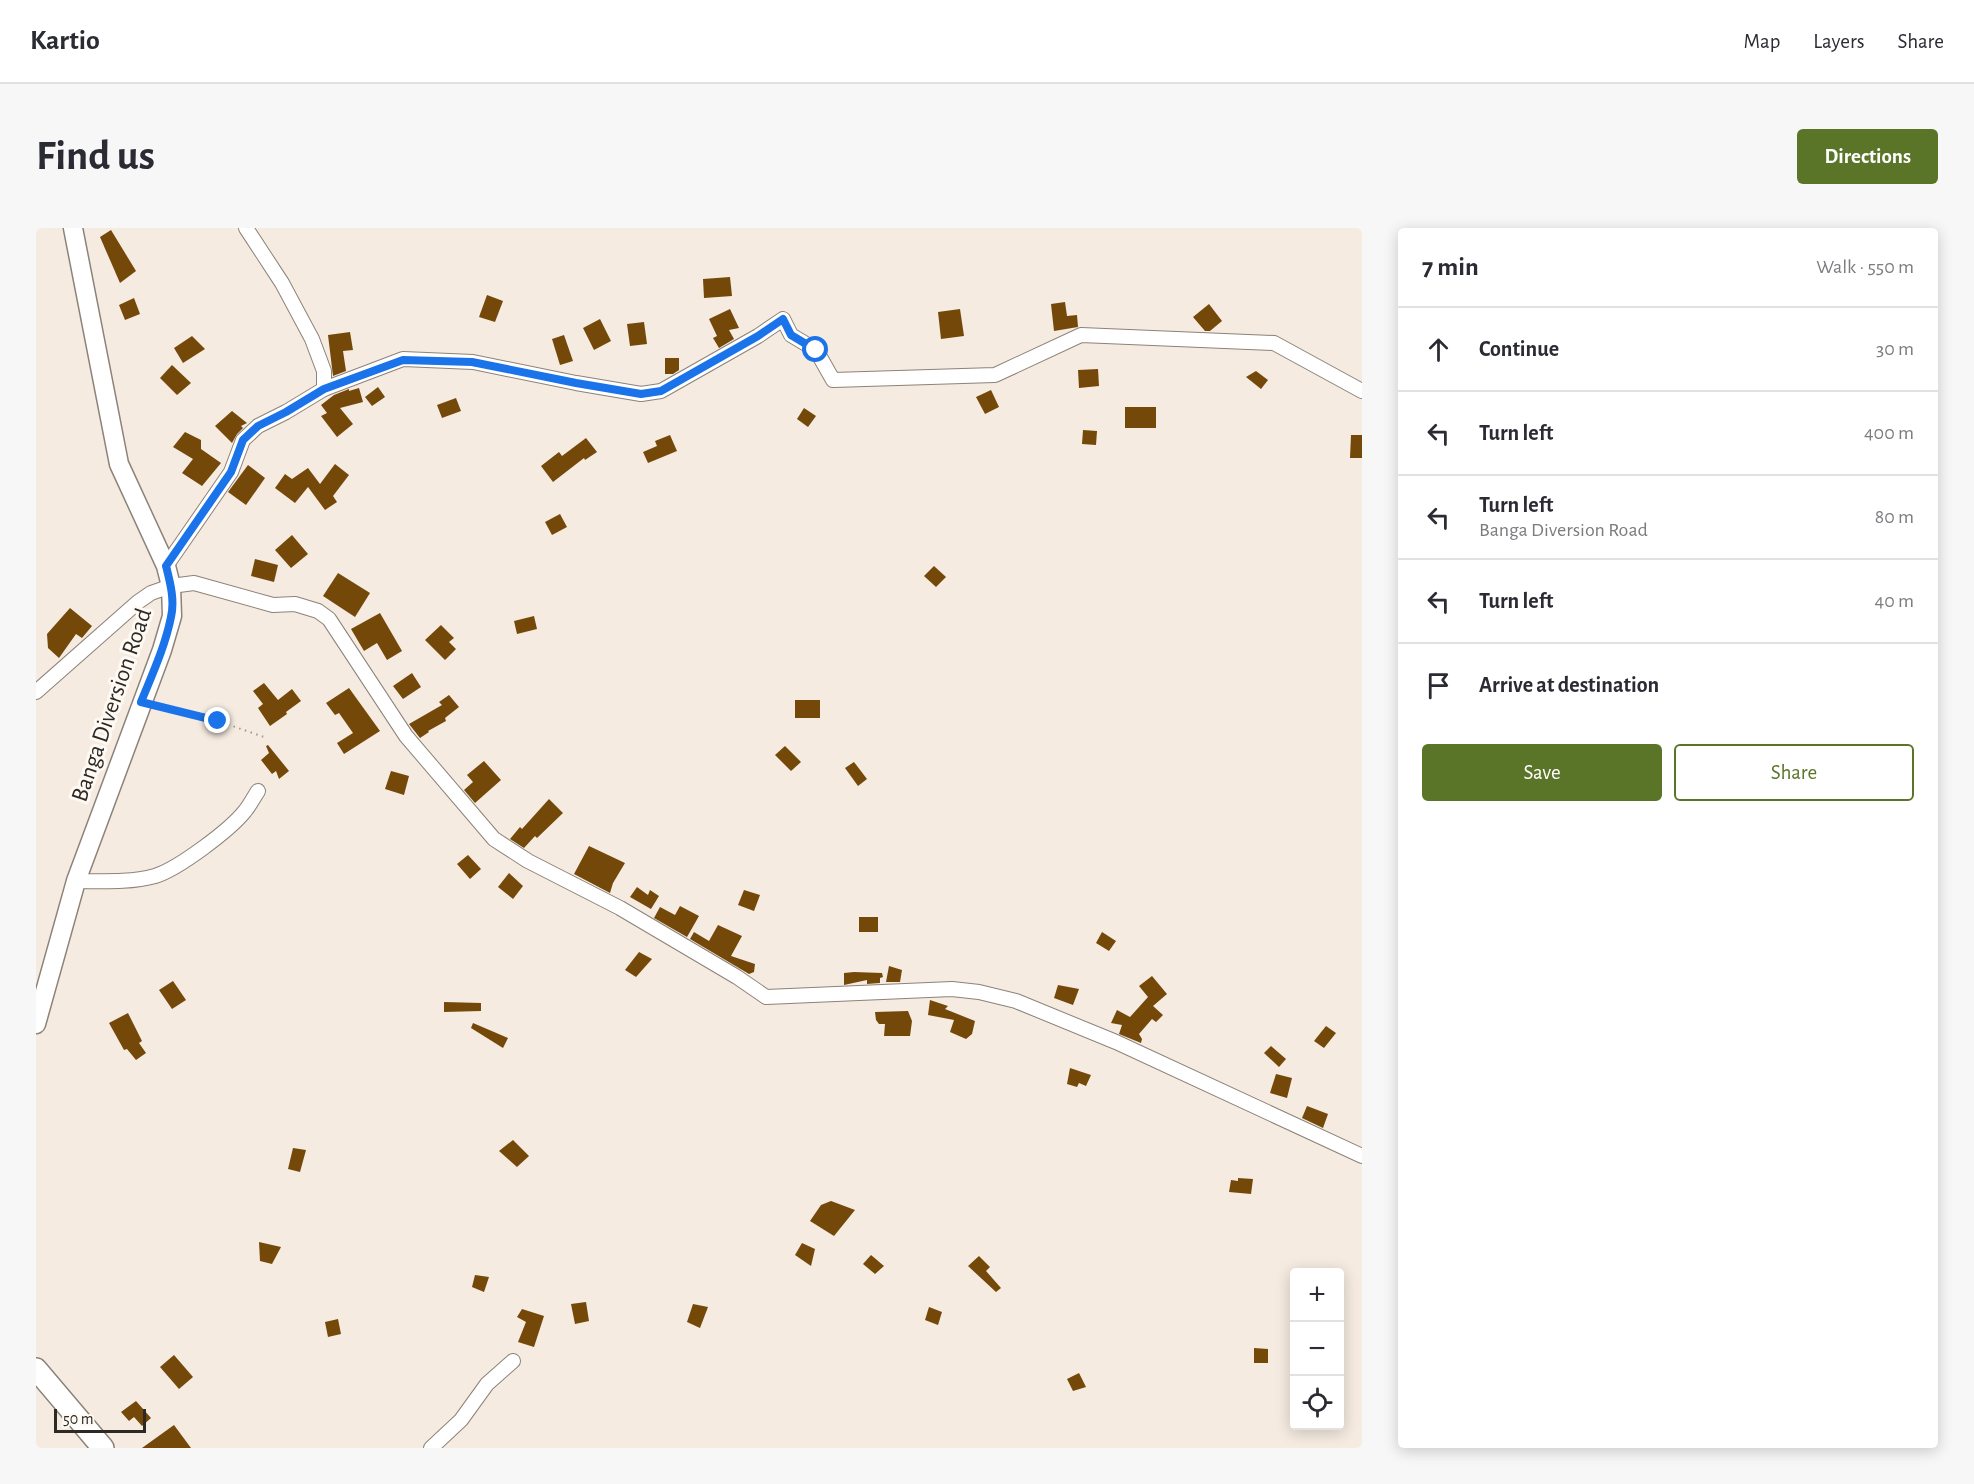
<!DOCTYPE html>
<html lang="en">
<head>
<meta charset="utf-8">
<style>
	body { margin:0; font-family:"Alegreya Sans",sans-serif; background:#f7f7f7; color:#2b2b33 }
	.controls { position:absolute; right:18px; bottom:18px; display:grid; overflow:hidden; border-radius:6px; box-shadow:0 3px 15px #0003 }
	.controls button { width:54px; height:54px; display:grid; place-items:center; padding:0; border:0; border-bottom:2px solid #e1e1e2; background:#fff; color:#2b2b33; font:30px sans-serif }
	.scale { position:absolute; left:18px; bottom:15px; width:92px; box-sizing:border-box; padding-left:6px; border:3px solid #2d2a26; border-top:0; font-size:16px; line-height:21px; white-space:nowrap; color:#2d2a26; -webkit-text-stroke:4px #fff9f3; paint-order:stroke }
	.stop { position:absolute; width:18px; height:18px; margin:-14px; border:4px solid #1a73e8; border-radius:50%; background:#fff }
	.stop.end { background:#1a73e8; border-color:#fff; box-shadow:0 2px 6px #0008 }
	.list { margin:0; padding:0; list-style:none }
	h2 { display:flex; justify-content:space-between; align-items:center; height:78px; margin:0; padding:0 24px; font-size:26px }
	h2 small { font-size:20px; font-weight:400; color:#7c7c81 }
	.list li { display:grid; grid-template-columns:39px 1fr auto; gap:18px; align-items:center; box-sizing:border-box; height:84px; padding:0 24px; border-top:2px solid #e1e1e2 }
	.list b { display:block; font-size:22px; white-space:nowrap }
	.list p { margin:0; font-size:20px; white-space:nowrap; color:#7c7c81 }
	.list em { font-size:20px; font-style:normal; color:#7c7c81 }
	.actions { display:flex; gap:12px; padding:18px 24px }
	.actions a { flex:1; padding:14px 0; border:2px solid #5b7528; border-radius:6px; text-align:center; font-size:21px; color:#5b7528 }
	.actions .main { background:#5b7528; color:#fff }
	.icon { flex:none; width:33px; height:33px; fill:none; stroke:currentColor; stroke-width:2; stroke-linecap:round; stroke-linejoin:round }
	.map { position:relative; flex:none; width:1326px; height:1220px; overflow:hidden; border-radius:6px }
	header { display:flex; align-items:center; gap:36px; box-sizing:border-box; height:84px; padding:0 30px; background:#fff; border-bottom:2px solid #e1e1e2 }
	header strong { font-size:28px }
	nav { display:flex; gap:33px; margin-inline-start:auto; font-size:21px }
	.intro { display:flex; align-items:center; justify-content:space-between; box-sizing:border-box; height:144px; padding:0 36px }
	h1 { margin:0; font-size:42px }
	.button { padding:15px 27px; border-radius:6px; background:#5b7528; color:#fff; font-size:21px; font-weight:700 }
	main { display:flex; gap:36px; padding:0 36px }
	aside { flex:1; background:#fff; border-radius:6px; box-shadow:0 3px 15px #0003 }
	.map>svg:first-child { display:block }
	.building { fill:#744809 }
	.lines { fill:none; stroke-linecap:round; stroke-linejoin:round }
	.minor-casing { stroke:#8c8279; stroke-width:16 }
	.secondary-casing { stroke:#8c8279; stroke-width:21 }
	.primary-casing { stroke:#8c8279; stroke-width:24 }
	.path { stroke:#a19a92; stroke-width:2; stroke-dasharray:1.5 4.5; stroke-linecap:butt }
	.minor { stroke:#fff; stroke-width:14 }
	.secondary { stroke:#fff; stroke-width:18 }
	.primary { stroke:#fff; stroke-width:21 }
	.route { stroke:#1a73e8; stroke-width:8 }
	.labels { text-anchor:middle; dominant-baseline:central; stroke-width:6; stroke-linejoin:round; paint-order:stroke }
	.street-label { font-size:24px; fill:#2d2a26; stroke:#fff9f3 }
</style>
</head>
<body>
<header>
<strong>Kartio</strong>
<nav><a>Map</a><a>Layers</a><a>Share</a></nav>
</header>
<div class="intro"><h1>Find us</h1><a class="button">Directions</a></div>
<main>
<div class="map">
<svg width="1326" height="1220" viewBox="0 0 1326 1220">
	<rect width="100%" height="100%" fill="#f5ebe0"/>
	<g class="building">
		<path d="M75,2L100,43L84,55L64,9Z"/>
		<path d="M694,49L696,68L668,70L667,51Z"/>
		<path d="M451,67L467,73L459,94L443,89Z"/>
		<path d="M98,70L104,86L89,92L83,77Z"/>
		<path d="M1029,74L1031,88L1041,87L1042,99L1018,103L1015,76Z"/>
		<path d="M1173,76L1186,93L1174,103H1169L1157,89Z"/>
		<path d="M694,81L703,100L693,102L698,111L683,120L677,110L681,108L673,91Z"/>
		<path d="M924,81L928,108L905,111L902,84Z"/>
		<path d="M564,91L575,113L558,122L547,100Z"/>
		<path d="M608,94L611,116L594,118L591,96Z"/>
		<path d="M314,104L317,122L307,123L310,143L297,148L292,107Z"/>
		<path d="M528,107L537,133L524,137L516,111Z"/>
		<path d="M156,108L169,121L147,135L138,120Z"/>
		<path d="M629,130H643V142L637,146H629Z"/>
		<path d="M136,137L155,155L141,167L124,150Z"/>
		<path d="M1062,141L1063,158L1043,160L1042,142Z"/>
		<path d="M1220,143L1232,152L1225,161L1210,149Z"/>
		<path d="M342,159L349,169L336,178L329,169Z"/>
		<path d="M323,160L327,174L304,180L317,196L301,209L285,188L291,185L285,177L298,167L313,161V163Z"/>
		<path d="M955,162L963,179L949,186L940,169Z"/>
		<path d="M420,170L425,183L406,190L401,177Z"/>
		<rect x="1089" y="179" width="31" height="21"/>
		<path d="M768,180L780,188L772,199L761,191Z"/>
		<path d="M196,183L211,195L205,198L207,200L201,206L196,215L179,198Z"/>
		<path d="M1047,202L1061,203L1060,217L1046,216Z"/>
		<path d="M149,204L165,212V221L185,235L166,258L146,245L157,231L137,219Z"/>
		<path d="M634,207L641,223L612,235L607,224L621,218L619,213Z"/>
		<path d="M1315,207H1326V230H1314Z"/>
		<path d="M550,210L561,224L549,232L548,230L517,254L505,238L523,224L526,228Z"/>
		<path d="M299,236L313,247L297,268L301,274L289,282L272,259L259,275L239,260L249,246L256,251L272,240L284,256Z"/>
		<path d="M212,237L229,250L210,277L192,264Z"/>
		<path d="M524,286L531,299L516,307L509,294Z"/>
		<path d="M256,307L272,326L255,340L239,322Z"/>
		<path d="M219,331L242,337L238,354L215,348Z"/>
		<path d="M898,338L910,349L900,359L888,348Z"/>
		<path d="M302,345L334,365L319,389L287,368Z"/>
		<path d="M34,380L56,398L46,410L40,406L23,430L12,420L11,406Z"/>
		<path d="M344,385L366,423L351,432L341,415L328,423L315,401Z"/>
		<path d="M498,388L501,401L481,406L478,393Z"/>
		<path d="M405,397L418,410L413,414L420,421L409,432L389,412Z"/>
		<path d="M376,445L385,459L367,471L357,458Z"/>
		<path d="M228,455L242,472L256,461L265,473L250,484L251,486L234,498L222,480L227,476L217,463Z"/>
		<path d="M313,460L344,503L308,526L301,515L317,505L303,485L299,487L290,475Z"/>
		<path d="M413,467L423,479L409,490L410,493L392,503L393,504L384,510L373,496L406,477L403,474Z"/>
		<rect x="759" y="472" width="25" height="18"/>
		<path d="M232,517L253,543L243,551L240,543L236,546L225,532L233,525L230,518Z"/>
		<path d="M749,518L765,534L755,543L739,527Z"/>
		<path d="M448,533L465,552L439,575L428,562L437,554L431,547Z"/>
		<path d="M818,534L831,551L822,558L809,540Z"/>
		<path d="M355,543L373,548L368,567L349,561Z"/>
		<path d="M513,571L527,585L501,610L499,608L488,620L474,611L484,599L486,601Z"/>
		<path d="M553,618L589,635L577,655L574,665L538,646Z"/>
		<path d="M432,627L445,641L434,651L421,636Z"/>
		<path d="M473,645L487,658L477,671L462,659Z"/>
		<path d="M601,659L612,667L614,662L623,668L615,681L594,669Z"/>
		<path d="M708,662L724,667L718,683L702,677Z"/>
		<path d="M644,678L663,688L651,709L618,690L624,679L639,687Z"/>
		<rect x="823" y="689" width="19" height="15"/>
		<path d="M682,697L706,708L695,728L719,736L718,744L713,746L654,711L658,704L673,713Z"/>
		<path d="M1066,704L1080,713L1073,723L1060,715Z"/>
		<path d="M603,724L616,731L600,749L589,742Z"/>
		<path d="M853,738L866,742L864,754H850Z"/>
		<path d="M818,744L846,745L847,749L844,750V755L831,756V752L808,757V745Z"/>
		<path d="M1116,748L1131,766L1117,778L1127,787L1120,794L1116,791L1103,806L1106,811L1105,815L1083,806L1086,797L1075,795L1081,782L1094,789L1112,769L1103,758Z"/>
		<path d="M137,753L150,772L136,781L123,762Z"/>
		<path d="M1022,757L1043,761L1037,777L1018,770Z"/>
		<path d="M894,772L912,778L909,781L939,793L936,806L930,811L914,804L918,792L892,787Z"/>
		<path d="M408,774L445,775V783L408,784Z"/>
		<path d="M872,783L876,793L874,808H848L849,796H843L840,792L839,784Z"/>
		<path d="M92,785L106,813L103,815L110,825L100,832L91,821L88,822L73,795Z"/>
		<path d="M437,795L472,810L467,820L435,800Z"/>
		<path d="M1290,798L1300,805L1288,820L1278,813Z"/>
		<path d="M1235,818L1250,831L1243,839L1228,825Z"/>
		<path d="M1034,840L1055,847L1050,858L1043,855L1041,859L1031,856Z"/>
		<path d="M1240,846L1256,850L1251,870L1234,865Z"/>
		<path d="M1271,878L1292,886L1287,900L1266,890Z"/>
		<path d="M477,912L493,928L481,939L463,923Z"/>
		<path d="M257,920L270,922L264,944L252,941Z"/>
		<path d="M1202,950L1217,951L1215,966L1193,964L1195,952L1202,953Z"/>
		<path d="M795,973L819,982L798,1008L774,993L785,977Z"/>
		<path d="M223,1014L245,1019L236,1036L224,1033Z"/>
		<path d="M766,1015L779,1021L775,1038L759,1027Z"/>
		<path d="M835,1027L848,1038L839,1046L827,1036Z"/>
		<path d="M943,1028L954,1039L950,1043L965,1060L960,1064L932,1038Z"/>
		<path d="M439,1047L453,1049L448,1064L436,1059Z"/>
		<path d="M550,1074L553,1093L539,1096L535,1076Z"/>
		<path d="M657,1076L672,1079L664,1100L651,1094Z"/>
		<path d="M893,1079L906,1084L902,1097L889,1092Z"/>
		<path d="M486,1081L508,1088L498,1119L482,1114L490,1094L481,1089Z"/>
		<path d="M302,1091L305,1106L292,1109L289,1094Z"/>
		<path d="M1218,1120L1232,1121V1135H1218Z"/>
		<path d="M138,1127L157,1149L143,1161L124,1139Z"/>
		<path d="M1043,1145L1050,1159L1037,1163L1031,1151Z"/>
		<path d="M100,1173L115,1190L106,1198L98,1189L93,1193L85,1184Z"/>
		<path d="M138,1197L155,1220H106Z"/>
	</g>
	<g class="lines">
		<g class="minor-casing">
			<g id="minor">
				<path d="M210,0L246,55L276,111L288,143V161L367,131L437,134L540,155L605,166L625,163L722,108L747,91L755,107L780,122L797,152L959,147L1045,107L1238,115L1326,163"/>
				<path d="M130,338L195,244L207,212L222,198L250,184L288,161"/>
				<path d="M0,464L102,374L115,365L135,358L158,355L237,377L259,376L282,383L293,391L370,508L458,611L492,633L584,680L701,749L730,769L916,761L943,764L980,773L1080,814L1326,928"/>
				<path d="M40,653C65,653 94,655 119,648C142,641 194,602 209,583C214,577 218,569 222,563"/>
				<path d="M395,1220L425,1192L451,1156L477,1133"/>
			</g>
		</g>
		<g class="secondary-casing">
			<path id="secondary" d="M0,796L40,653L126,422L136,388L135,358L130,338L83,236L37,0"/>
		</g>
		<g class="primary-casing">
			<path id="primary" d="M0,1141L67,1220"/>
		</g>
		<path class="path" d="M122,479L182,493L231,510"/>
		<use href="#minor" class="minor"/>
		<use href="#secondary" class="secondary"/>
		<use href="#primary" class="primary"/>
	</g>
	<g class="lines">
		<path class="route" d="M182,493L105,474C116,447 129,419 135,389C139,372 134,354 130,338L195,244L207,212L222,198L250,184L288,161L367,132L436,134L540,155L605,166L625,163L722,108L747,91L755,107L780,122"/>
	</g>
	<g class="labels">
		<g class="street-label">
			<text transform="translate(76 477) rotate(-71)">Banga Diversion Road</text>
		</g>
	</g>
</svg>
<div class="controls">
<button>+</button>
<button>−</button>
<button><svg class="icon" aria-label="locate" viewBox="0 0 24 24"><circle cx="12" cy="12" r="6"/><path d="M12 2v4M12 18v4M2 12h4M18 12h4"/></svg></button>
</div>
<div class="scale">50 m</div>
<div class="stop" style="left:780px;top:122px"></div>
<div class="stop end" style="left:182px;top:493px"></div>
</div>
<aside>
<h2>7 min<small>Walk · 550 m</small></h2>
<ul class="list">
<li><svg class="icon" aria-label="ahead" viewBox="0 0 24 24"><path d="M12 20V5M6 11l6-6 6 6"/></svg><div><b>Continue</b></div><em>30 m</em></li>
<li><svg class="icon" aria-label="left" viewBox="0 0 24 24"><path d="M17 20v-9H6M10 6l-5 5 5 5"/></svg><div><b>Turn left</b></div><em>400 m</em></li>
<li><svg class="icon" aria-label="left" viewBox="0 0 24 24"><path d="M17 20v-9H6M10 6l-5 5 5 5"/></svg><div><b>Turn left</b><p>Banga Diversion Road</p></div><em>80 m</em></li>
<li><svg class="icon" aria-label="left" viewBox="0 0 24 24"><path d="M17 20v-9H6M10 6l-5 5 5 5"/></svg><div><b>Turn left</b></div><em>40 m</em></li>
<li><svg class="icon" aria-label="arrive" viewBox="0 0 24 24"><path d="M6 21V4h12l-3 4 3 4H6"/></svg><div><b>Arrive at destination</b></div></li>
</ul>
<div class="actions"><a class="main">Save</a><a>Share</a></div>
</aside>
</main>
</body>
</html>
